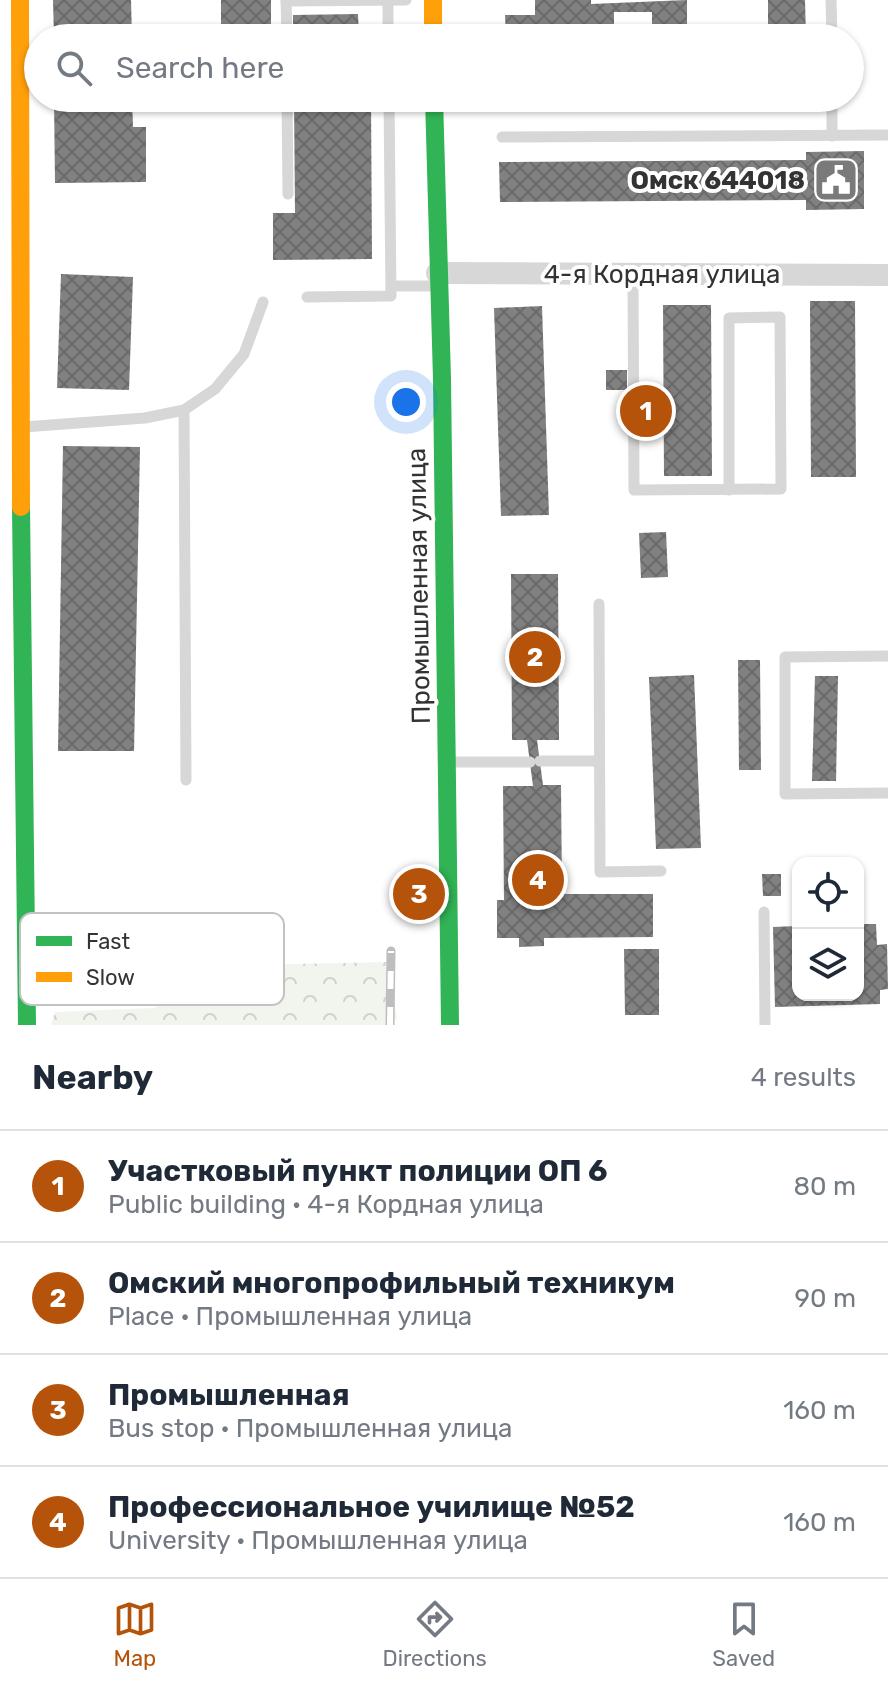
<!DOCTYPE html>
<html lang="en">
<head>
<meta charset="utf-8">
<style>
	body { margin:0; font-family:Rubik,sans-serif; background:#f2f2f3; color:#1f2937 }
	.controls { position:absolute; right:24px; bottom:24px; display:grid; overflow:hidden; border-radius:16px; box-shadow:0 2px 6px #0004 }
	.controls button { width:72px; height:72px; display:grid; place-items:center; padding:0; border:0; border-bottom:2px solid #e0e1e3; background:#fff; color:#1f2937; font:40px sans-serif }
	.you { position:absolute; left:406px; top:402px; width:28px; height:28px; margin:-20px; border:6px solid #fff; border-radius:50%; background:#1a73e8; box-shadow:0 0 0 12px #1a73e833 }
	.badge { display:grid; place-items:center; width:52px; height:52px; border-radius:50%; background:#b45309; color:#fff; font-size:26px; font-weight:700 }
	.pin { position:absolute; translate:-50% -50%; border:4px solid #fff; box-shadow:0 2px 8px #0006 }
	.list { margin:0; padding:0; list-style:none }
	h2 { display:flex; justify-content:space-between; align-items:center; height:104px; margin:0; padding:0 32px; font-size:34px }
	h2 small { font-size:26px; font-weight:400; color:#747a83 }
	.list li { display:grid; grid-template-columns:52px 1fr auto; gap:24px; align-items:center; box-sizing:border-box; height:112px; padding:0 32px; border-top:2px solid #e0e1e3 }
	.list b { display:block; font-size:30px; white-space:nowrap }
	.list p { margin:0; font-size:26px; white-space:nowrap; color:#747a83 }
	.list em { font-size:26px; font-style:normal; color:#747a83 }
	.icon { flex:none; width:44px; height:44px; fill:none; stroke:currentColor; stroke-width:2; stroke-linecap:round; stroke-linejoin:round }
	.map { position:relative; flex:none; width:888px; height:1025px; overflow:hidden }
	.search { position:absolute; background:#fff; box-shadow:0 2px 6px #0004; left:24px; right:24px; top:24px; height:88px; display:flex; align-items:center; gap:20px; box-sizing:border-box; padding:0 28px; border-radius:44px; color:#747a83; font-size:30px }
	.sheet { height:552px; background:#fff }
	nav { display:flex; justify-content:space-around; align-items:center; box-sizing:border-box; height:112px; border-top:2px solid #e0e1e3; background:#fff; font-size:22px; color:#747a83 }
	nav a { display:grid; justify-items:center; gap:4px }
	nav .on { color:#b45309 }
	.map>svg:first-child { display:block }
	.forest { fill:url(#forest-crowns) }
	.building { fill:url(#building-cross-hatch) }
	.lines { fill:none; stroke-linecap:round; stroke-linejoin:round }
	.lane { stroke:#d7d7d7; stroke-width:11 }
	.street { stroke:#d7d7d7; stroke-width:22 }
	.fast { stroke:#30b455; stroke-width:18 }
	.slow { stroke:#ff9f0a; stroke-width:18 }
	.rail-casing { stroke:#bebebe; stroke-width:9 }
	.rail { stroke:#fff; stroke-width:6; stroke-dasharray:18; stroke-linecap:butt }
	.labels { text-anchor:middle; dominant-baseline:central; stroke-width:8; stroke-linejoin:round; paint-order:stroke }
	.poi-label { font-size:26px; font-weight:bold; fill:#333; stroke:#fff; text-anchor:end }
	.street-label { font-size:26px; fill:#333; stroke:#fff }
	.key { fill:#fff; stroke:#c2c2c2; stroke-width:2 }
	.key-label { font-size:22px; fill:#333 }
</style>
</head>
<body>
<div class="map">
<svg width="888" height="1025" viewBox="0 0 888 1025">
	<defs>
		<pattern id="forest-crowns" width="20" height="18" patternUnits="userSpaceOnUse" patternTransform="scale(2)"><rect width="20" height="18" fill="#f1f5ed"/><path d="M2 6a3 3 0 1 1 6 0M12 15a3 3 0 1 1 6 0" fill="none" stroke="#cfd2cc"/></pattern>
		<pattern id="building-cross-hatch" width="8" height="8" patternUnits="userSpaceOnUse" patternTransform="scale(2)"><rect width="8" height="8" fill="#818181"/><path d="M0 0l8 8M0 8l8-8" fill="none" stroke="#6a6a6a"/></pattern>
	</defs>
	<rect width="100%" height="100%" fill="#fff"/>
	<path class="forest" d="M388,962L397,1019L388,1025H51L55,1012L155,1008L192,966Z"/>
	<g class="building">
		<path d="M53,0H131L132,38H54Z"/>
		<path d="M221,0H271V32L221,33Z"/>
		<path d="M535,0H591V4L687,0V38H652V12H614V38H575V24L549,25V38H506L505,15H535Z"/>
		<path d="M768,0H805L806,38H768Z"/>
		<path d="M358,14L359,38H293V15Z"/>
		<path d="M54,98H132L133,127H146V182L55,183Z"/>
		<path d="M294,98H371L372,259L273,260V213H295Z"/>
		<path d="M864,151V209L806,210V200L500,202L499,162L806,160V152Z"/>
		<path d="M61,274L133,277L129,390L57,388Z"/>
		<path d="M810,301H855L856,477H811Z"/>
		<path d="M663,305H711L712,476H664Z"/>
		<path d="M542,306L549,515L501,516L494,308Z"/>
		<rect x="606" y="370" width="21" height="20"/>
		<path d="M63,446L140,447L134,751H58Z"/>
		<path d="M666,532L668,577L641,578L639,533Z"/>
		<path d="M511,574H558L559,740H537L543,785H561L562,894H653V937L544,938V946L519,947V938H497V900H504L503,786H533L527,740H512Z"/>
		<path d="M738,660H760L761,770H739Z"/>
		<path d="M694,675L701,848L656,849L649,677Z"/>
		<path d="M815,676H838L836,781H812Z"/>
		<path d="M762,874H781V896H763Z"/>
		<path d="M858,924H876L877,945L887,944L888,989L880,990V1004L775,1007L773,927L798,926V995H858Z"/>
		<path d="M624,949H659V1015H625Z"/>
	</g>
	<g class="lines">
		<g class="lane">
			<path d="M286,0L287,38"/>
			<path d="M388,0V38"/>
			<path d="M831,0L832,38"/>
			<path d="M286,1L406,0"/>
			<path d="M287,98L288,194"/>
			<path d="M832,98V136"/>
			<path d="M502,137L888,135"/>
			<path d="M633,273L634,490L781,489L780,317L729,318V490"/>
			<path d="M391,286H434"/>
			<path d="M307,297L391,296L389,98"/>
			<path d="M184,410L186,780"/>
			<path d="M24,427L145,418L184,410L215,389L244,354L263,302"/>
			<path d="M599,604L600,872L661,871"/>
			<path d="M888,656L785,657V794L888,793"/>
			<path d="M540,761H599"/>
			<path d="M448,762H530"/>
			<path d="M764,912L765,1025"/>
		</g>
		<path class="street" d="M437,273L888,275"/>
		<g class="fast">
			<path d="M434,98L442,379L450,1025"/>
			<path d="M21,507L27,1025"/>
		</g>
		<g class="slow">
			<path d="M20,0L21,507"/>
			<path d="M433,0V38"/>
		</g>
		<g class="rail-casing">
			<path id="rail" d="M390,1025L391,951"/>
		</g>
		<use href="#rail" class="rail"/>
	</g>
	<defs>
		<g id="civic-square" transform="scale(2.3)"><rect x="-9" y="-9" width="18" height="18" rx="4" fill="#7a7a7a" stroke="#fff"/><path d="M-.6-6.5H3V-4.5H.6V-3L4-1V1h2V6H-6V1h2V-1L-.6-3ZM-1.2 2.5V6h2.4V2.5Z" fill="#fff"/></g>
	</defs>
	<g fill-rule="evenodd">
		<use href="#civic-square" x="836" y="180"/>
	</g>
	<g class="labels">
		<g class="poi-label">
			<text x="805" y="180">Омск 644018</text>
		</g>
		<g class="street-label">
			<text x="662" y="274">4-я Кордная улица</text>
			<text transform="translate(419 586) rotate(-91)">Промышленная улица</text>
		</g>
	</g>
	<rect x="20" y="913" width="264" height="92" rx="12" class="key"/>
	<rect x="36" y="936" width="36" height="10" fill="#30b455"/>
	<rect x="36" y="972" width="36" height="10" fill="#ff9f0a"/>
	<g class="key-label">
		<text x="86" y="949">Fast</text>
		<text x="86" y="985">Slow</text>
	</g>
</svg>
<div class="controls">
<button><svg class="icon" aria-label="locate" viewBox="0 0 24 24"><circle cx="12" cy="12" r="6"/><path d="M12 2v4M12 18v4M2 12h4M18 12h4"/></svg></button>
<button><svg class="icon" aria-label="layers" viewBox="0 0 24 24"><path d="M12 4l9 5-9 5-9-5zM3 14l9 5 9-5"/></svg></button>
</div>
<div class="you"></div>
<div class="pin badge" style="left:646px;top:411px">1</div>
<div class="pin badge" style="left:535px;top:657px">2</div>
<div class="pin badge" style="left:419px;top:894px">3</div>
<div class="pin badge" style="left:538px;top:880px">4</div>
<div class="search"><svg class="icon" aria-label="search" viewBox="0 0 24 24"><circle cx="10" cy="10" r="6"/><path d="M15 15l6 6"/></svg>Search here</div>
</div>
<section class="sheet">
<h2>Nearby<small>4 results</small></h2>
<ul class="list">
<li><span class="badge">1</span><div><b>Участковый пункт полиции ОП 6</b><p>Public building · 4-я Кордная улица</p></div><em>80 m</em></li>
<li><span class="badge">2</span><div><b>Омский многопрофильный техникум</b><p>Place · Промышленная улица</p></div><em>90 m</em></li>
<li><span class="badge">3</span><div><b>Промышленная</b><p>Bus stop · Промышленная улица</p></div><em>160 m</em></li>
<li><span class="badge">4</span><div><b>Профессиональное училище №52</b><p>University · Промышленная улица</p></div><em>160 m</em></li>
</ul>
</section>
<nav>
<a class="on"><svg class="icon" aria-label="map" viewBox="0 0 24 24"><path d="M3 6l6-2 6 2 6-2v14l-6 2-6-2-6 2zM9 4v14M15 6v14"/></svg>Map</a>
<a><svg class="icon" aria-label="directions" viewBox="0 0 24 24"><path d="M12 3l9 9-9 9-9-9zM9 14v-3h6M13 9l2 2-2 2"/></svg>Directions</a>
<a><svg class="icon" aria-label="saved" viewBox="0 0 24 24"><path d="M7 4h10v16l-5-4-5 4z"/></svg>Saved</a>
</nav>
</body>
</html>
